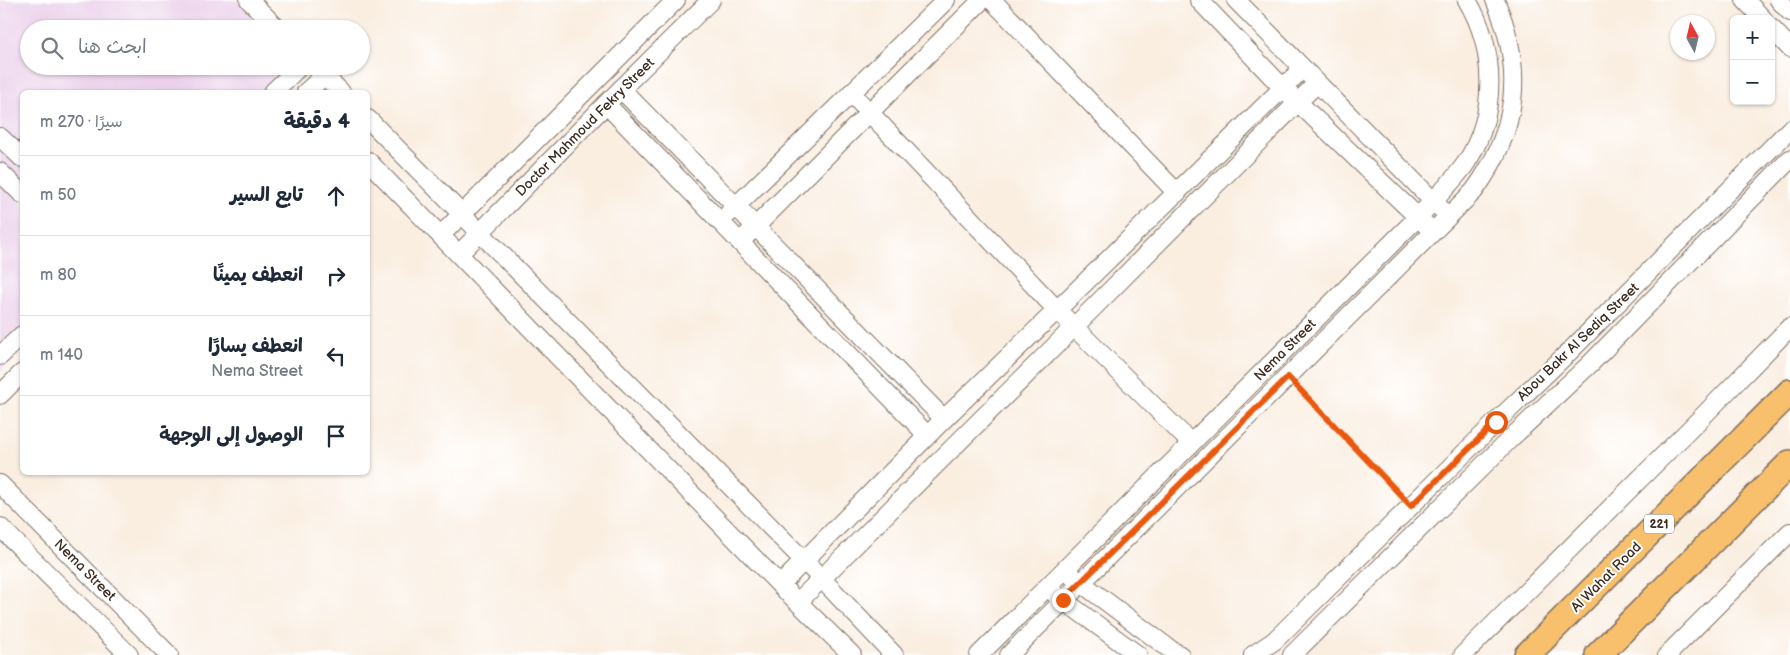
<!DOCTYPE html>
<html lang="ar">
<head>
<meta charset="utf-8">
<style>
	body { margin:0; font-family:"Balsamiq Sans","Playpen Sans Arabic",sans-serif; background:#f6f6f7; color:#1f2937; direction:rtl }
	.controls { position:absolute; right:15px; top:15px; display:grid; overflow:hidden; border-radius:8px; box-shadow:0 1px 4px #0004 }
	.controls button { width:45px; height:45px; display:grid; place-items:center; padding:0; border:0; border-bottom:1px solid #e0e1e3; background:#fff; color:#1f2937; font:25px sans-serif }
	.compass { position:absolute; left:1670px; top:15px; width:45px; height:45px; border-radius:50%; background:#fff; box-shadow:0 1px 4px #0004; rotate:352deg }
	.stop { position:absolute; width:15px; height:15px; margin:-11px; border:4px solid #ea580c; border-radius:50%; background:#fff }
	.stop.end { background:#ea580c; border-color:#fff; box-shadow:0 1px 5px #0008 }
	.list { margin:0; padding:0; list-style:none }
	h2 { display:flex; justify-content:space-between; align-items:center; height:65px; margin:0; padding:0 20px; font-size:21px }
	h2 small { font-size:16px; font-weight:400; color:#747a83 }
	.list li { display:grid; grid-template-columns:32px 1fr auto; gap:15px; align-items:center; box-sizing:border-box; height:80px; padding:0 20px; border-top:1px solid #e0e1e3 }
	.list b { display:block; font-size:19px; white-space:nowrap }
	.list p { margin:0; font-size:16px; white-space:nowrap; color:#747a83 }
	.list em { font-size:16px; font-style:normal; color:#747a83 }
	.icon { flex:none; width:28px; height:28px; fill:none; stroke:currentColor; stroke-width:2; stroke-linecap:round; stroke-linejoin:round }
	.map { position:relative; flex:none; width:1790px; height:655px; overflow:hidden; direction:ltr }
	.search { position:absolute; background:#fff; box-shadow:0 1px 4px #0004; left:20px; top:20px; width:350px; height:55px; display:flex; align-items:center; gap:12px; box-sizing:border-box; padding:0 18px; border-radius:28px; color:#747a83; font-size:19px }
	.panel { position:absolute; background:#fff; box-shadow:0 1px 4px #0004; left:20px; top:90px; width:350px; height:385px; border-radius:8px; direction:rtl }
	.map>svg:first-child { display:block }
	.built { fill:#ebd1eb }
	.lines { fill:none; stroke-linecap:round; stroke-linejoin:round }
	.minor-casing { stroke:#7e6f62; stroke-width:20 }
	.highway-casing { stroke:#7e6f62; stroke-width:28 }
	.path { stroke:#7e6f62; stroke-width:2.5; stroke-dasharray:4 4; stroke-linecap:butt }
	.minor { stroke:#fff; stroke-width:18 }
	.highway { stroke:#f8bf6c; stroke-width:25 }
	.route { stroke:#ea580c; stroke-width:6 }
	.labels { text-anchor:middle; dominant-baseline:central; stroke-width:4; stroke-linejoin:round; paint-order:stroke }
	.shield { fill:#fff; stroke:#766a62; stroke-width:1 }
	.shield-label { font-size:12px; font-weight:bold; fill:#3b2a1e }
	.street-label { font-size:14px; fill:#3b2a1e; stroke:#fff }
</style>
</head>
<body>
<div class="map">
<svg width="1790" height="655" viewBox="0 0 1790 655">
	<rect width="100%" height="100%" fill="#fff"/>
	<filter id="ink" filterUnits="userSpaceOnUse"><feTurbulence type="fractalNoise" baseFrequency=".02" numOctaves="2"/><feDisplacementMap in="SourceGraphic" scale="10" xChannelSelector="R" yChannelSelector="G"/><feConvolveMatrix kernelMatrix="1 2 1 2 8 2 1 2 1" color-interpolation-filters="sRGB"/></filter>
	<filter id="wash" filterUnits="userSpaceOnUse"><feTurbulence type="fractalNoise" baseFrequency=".0096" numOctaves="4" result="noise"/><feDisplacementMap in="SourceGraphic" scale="20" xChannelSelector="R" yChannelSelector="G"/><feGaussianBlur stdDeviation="1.12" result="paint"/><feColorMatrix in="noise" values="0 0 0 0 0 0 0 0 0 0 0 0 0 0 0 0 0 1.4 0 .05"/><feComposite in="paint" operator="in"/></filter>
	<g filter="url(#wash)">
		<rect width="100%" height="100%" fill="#faeee1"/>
		<path class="built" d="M0,0H238L266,29H29V66H303L308,71L286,92H22V350L0,372Z"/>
	</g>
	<g filter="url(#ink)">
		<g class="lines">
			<g class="minor-casing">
				<g id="minor">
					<path d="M249,0L278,29"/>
					<path d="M992,0L1177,193"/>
					<path d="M1199,0L1283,88L1426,225"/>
					<path d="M1236,0L1440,208"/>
					<path d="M1745,0L1763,19"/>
					<path d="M1779,0L1790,12"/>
					<path d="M1771,28L1790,48"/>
					<path d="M315,66L341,92"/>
					<path d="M621,89L944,419"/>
					<path d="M273,92L300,66"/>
					<path d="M306,92L324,76"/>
					<path d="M851,93L1057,310L1191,443"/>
					<path d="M606,104L927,435"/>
					<path d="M368,119L821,578L894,655"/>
					<path d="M0,137L22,158"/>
					<path d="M368,161L780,585L852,655"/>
					<path d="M0,172L22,194"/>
					<path d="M729,213L946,0"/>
					<path d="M441,235L676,0"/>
					<path d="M747,235L982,0"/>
					<path d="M459,254L606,104L711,0"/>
					<path d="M0,356L22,335"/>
					<path d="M0,395L22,373"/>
					<path d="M0,484L169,655"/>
					<path d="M0,527L129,655"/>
					<path d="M1072,576L1171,650L1180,655"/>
					<path d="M780,585L944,419L1057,310L1302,69"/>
					<path d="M1055,594L1138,655"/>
					<path d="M798,602L1074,327L1317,83"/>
					<path d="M979,655L1418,217C1434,200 1452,183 1466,163C1498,114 1496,49 1467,0"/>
					<path d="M1009,655L1474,191C1518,131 1525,69 1495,0"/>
					<path d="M1253,655L1274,641L1496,422L1573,348L1790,129"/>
					<path d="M1292,655L1511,438L1590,364L1790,159"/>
					<path d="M1463,655L1704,415L1790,327"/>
					<path d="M1667,655L1790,532"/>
				</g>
			</g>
			<g class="highway-casing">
				<g id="highway">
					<path d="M1527,655L1790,392"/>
					<path d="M1598,655L1790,463"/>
				</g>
			</g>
			<path class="path" d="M1300,389L1401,495"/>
			<use href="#minor" class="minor"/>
			<use href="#highway" class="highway"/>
		</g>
	</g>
	<g class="lines" filter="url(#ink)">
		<path class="route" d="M1063,600L1288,377L1411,506L1496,422"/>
	</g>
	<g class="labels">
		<rect class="shield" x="1644" y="514.5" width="30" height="19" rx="4"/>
		<g class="shield-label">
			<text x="1659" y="524">221</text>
		</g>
		<g class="street-label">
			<text transform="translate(585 127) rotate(-45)">Doctor Mahmoud Fekry Street</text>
			<text transform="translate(1578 342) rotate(-44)">Abou Bakr Al Sediq Street</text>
			<text transform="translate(1285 350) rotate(-45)">Nema Street</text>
			<text transform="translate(85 570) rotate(45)">Nema Street</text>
			<text transform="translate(1606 577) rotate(-45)">Al Wahat Road</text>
		</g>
	</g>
</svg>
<div class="controls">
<button>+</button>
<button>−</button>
</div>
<svg class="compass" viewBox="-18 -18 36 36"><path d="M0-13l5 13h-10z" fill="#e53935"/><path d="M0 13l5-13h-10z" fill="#747a83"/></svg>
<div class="stop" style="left:1496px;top:422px"></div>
<div class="stop end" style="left:1063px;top:600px"></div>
<div class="search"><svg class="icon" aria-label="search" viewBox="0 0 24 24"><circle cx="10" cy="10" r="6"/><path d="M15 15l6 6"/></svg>ابحث هنا</div>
<section class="panel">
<h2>4 دقيقة<small>سيرًا · 270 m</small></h2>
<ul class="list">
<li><svg class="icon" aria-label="ahead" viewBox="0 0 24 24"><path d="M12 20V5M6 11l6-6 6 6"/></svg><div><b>تابع السير</b></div><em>50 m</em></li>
<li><svg class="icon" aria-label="right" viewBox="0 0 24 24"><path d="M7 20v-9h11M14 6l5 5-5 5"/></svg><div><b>انعطف يمينًا</b></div><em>80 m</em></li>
<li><svg class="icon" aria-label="left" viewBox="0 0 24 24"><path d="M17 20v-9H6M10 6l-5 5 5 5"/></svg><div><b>انعطف يسارًا</b><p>Nema Street</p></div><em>140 m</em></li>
<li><svg class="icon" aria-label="arrive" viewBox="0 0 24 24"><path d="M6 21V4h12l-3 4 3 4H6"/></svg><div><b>الوصول إلى الوجهة</b></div></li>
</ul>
</section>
</div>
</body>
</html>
